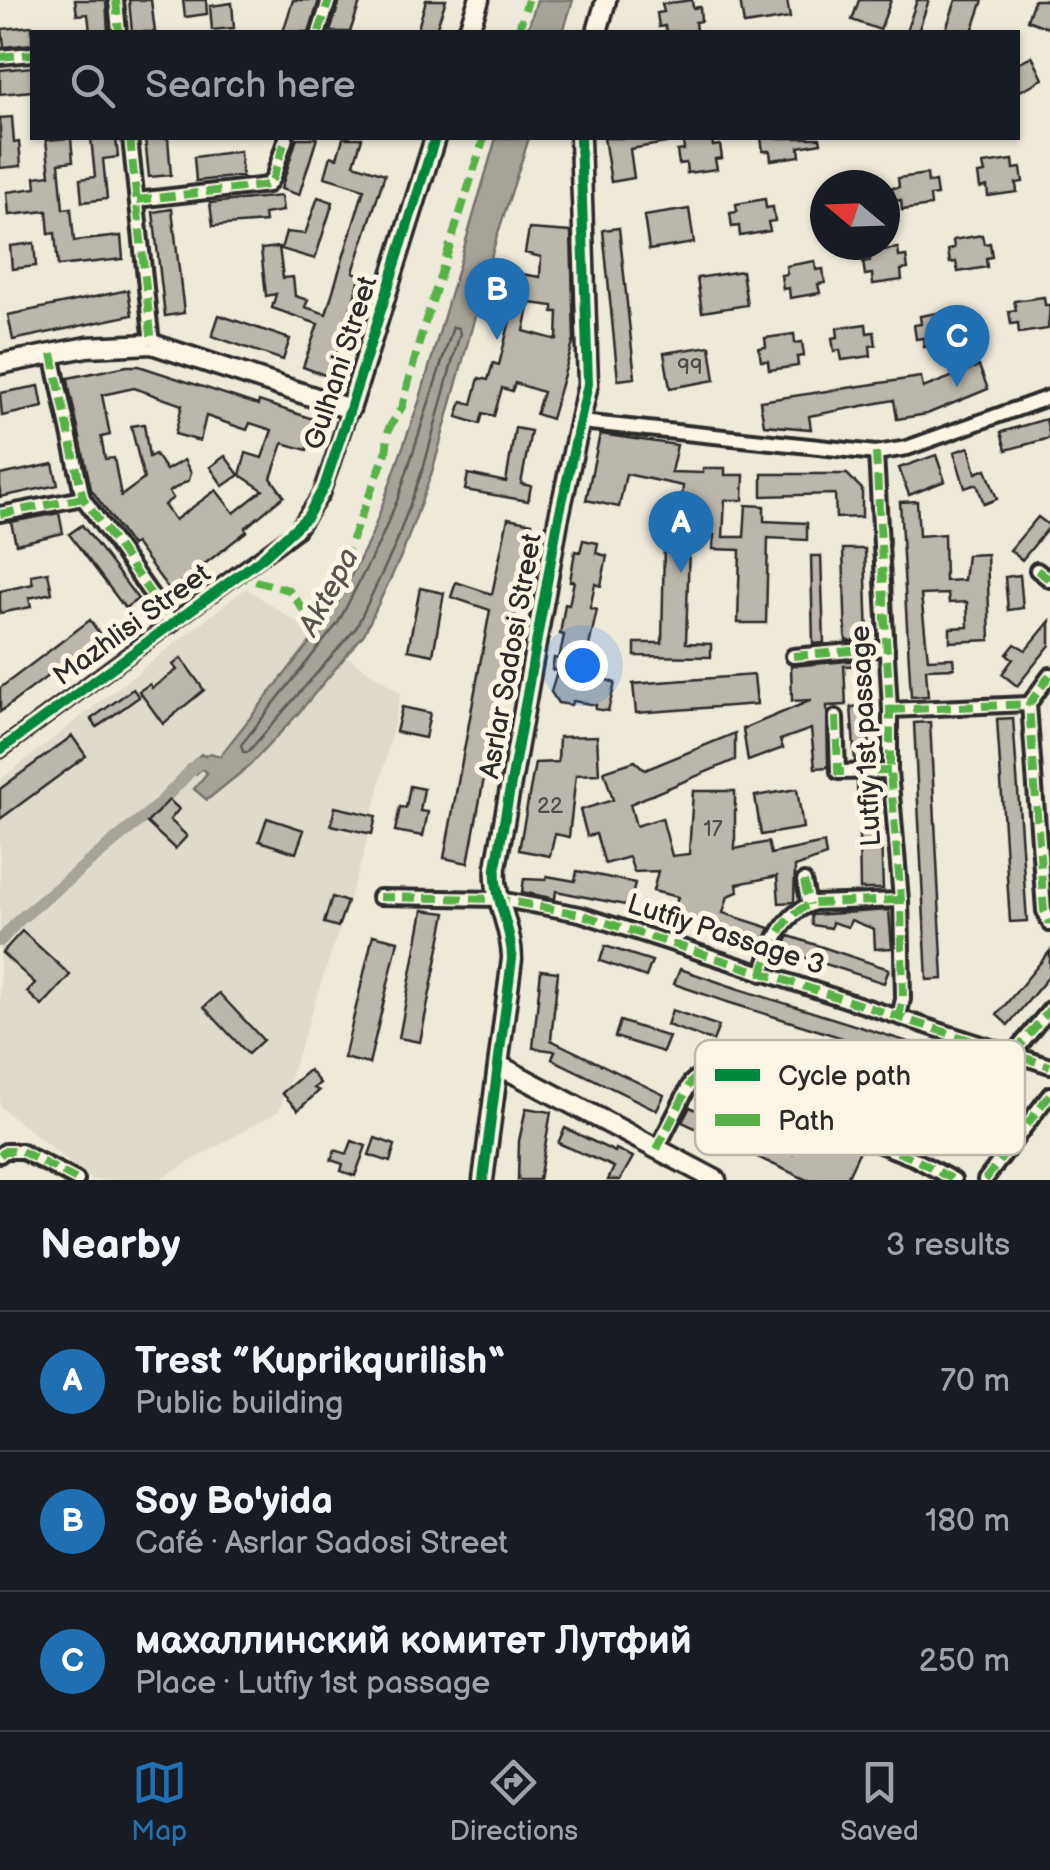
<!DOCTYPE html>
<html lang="en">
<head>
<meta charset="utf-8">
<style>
	body { margin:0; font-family:"Balsamiq Sans",sans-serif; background:#20242c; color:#f1f3f6 }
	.compass { position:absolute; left:810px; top:170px; width:90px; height:90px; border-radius:50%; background:#171b24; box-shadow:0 2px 8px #0004; rotate:289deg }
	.you { position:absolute; left:582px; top:665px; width:35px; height:35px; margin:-25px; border:8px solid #fff; border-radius:50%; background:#1a73e8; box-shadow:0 0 0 15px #1a73e833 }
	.badge { display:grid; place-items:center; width:65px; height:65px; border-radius:50%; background:#1f6fb2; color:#fff; font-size:32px; font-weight:700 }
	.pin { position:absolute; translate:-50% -82px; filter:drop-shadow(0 2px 5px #0008) }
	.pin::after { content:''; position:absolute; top:52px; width:35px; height:30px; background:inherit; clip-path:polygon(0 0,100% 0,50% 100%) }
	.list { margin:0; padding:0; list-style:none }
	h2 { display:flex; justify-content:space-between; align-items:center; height:130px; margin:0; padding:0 40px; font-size:42px }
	h2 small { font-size:32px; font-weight:400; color:#9ea1a6 }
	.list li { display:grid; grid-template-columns:65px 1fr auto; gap:30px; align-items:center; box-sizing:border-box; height:140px; padding:0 40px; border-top:2px solid #363941 }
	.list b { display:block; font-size:38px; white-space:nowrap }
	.list p { margin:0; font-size:32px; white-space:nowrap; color:#9ea1a6 }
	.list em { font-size:32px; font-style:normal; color:#9ea1a6 }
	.icon { flex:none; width:55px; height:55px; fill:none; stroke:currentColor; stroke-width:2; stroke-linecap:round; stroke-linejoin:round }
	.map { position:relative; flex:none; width:1050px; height:1180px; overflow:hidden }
	.search { position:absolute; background:#171b24; box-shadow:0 2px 8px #0004; left:30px; right:30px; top:30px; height:110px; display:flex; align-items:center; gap:25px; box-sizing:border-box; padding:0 35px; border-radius:0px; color:#9ea1a6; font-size:38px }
	.sheet { height:550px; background:#171b24 }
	nav { display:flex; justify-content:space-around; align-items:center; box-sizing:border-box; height:140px; border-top:2px solid #363941; background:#171b24; font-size:28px; color:#9ea1a6 }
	nav a { display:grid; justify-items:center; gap:5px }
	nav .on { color:#1f6fb2 }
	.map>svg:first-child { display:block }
	.built { fill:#e0dacc }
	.water { fill:#a6a399; stroke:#75736d; stroke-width:2.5 }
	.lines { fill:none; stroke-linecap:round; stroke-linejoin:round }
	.shore { stroke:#5c5b57; stroke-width:2.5 }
	.canal { stroke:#a6a399; stroke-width:12 }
	.building { fill:#bcb7ac; stroke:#2b2b2b; stroke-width:2.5; fill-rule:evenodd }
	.street-casing { stroke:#2b2b2b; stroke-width:20 }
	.secondary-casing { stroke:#2b2b2b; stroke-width:25 }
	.street { stroke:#fcf5e5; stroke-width:12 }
	.secondary { stroke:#fcf5e5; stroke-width:18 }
	.quiet { stroke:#56b246; stroke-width:8; stroke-dasharray:15 8; stroke-linecap:butt }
	.cycleway-casing { stroke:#fcf5e5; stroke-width:16 }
	.cycleway { stroke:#00873e; stroke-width:10 }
	.labels { text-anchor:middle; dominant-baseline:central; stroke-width:10; stroke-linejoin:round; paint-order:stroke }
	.number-label { font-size:22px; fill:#4f4e4b }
	.street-label { font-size:28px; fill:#2b2b2b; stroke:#fcf5e5 }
	.water-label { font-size:30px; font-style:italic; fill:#565552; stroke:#fcf5e5 }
	.key { fill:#fcf5e5; stroke:#bdb8ad; stroke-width:2.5 }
	.key-label { font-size:28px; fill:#2b2b2b }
</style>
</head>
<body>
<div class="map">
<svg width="1050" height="1180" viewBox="0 0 1050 1180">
	<rect width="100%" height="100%" fill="#efe9da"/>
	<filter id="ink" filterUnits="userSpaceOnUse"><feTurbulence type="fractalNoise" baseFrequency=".01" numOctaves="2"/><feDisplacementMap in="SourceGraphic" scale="20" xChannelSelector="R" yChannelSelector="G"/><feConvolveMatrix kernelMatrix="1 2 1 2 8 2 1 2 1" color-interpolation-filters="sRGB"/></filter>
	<g filter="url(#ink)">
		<path class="built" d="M246,588L401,693L363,857L279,1111L158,1180H92L0,1107V780Z"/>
		<g class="water">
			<path d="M537,0H573L563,32H527Z"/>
			<path d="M496,138H529L497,236L433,469L403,552L364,634L296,716L249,766L207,800L194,789L207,773L202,768L196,774L188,766L201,754L204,756L210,753L220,756L330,617L371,537L419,402Z"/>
		</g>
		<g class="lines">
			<path class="shore" d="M453,327L458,328L460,333L424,466L394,548L356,628L248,752H243L241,745L338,623L380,541L399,496Z"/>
			<path class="canal" d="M0,941L19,920L157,806L198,763H204"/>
		</g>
		<g class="building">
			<path d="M75,0H106L108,32H90L88,14L77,15Z"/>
			<path d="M129,0H151L155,32H132Z"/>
			<path d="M183,0H206L207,14L185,17Z"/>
			<path d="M293,0H319L309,32H283Z"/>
			<path d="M340,0H361L350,32H330Z"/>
			<path d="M426,0H446L435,32H417Z"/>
			<path d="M692,0L693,8L700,7L701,21L695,22L696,31L666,32L665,26L659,27L657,13L664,12L662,4Z"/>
			<path d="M740,0H787L790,18L744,25Z"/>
			<path d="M859,0H891L880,30L852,20Z"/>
			<path d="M917,0H929L918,32H906Z"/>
			<path d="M956,0H983L972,32H945Z"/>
			<path d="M1034,0H1050L1048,28L1027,20Z"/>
			<path d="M232,3L234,28L212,30L210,6Z"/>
			<path d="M32,26V44L4,47L2,29Z"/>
			<path d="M1032,56L1043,79L1018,92V63Z"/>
			<path d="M32,67V91L0,94V70Z"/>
			<path d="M12,117L14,143L19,142L21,166L0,168V118Z"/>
			<path d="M71,138L73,161L59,163L63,209L71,208L74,241L121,236L123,259L58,266L55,233L49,234L47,211L9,215L7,192L36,188L35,177L50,175L46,140Z"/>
			<path d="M91,138H116L118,157L103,159L107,199L82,202L80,179L95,177Z"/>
			<path d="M145,138H168L171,175L149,177Z"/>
			<path d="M297,138H317L299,195L281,189Z"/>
			<path d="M343,138H362L354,164L385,174L353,272L361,275L330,377L303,367L318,324L272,308L276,294L266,296L261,249L279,247L283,278L293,277L295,296L308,300L305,307L326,314L364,189L325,177L331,156L337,158Z"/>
			<path d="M604,138H665L666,143L630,149L634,178L611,182Z"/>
			<path d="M712,138L713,146L720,145L722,158L715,159L717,169L687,173L686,163L679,164L677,151L684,150L683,141Z"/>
			<path d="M761,138H820L821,143L799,147L800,156L771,160L770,151H763Z"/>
			<path d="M240,151L242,176L196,181L194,157Z"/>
			<path d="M1013,160L1014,169L1021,168L1023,182L1016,183L1017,192L988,196L987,186L980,188L978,174L985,173L983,164Z"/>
			<path d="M927,174L928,183L935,182L937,195L930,196L931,206L902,210L901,200L894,201L892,188L899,187L898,178Z"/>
			<path d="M281,196L283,211L264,214L265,222L213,226L210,203Z"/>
			<path d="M318,197L333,202L315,259L281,249L286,232L305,234Z"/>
			<path d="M765,199L766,208L773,207L775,221L768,222L770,231L740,236L739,226L732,227L730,213L737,212L736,204Z"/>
			<path d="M172,209L184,313L165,316L153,212Z"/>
			<path d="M689,209L694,243L649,250L644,216Z"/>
			<path d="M619,228L635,378L618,380L603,230Z"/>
			<path d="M529,229L571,232L574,340L551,419L536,414L543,392L515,383L512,391L502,388L494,416L483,413L480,424L457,417L462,401L472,404L479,378L488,380L493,363L499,365L517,291L506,289L509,272L540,277L541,257L525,253ZM530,303L553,306V312H558L557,340L524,331Z"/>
			<path d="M982,235L984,244L990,243L992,257L986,258L987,267L958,272L956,262L950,263L948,250L954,248L953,240Z"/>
			<path d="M34,243L36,266L12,269L10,246Z"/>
			<path d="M898,248L899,257L906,256L908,269L901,270L902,280L873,284L872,274L865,275L863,262L870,261L869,252Z"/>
			<path d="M815,261L816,270L823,269L825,283L818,284L820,293L790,298L789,288L783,289L781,275L787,274L786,266Z"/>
			<path d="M742,271L747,305L702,312L697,278Z"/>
			<path d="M128,290L132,315L13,340L8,315Z"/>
			<path d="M1044,297L1045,305H1050L1048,329L1019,333L1018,323L1011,324L1009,311L1016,310L1014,301Z"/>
			<path d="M949,311L950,320L957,319L959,333L952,334L953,343L924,347L923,338L916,339L914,325L921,324L920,316Z"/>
			<path d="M219,315L290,339L283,360L212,336Z"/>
			<path d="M866,324L867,333L874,332L876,345L870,346L871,356L842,360L840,350L834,351L832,338L838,337L837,328Z"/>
			<path d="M794,334L795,343L802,342L804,356L797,357L798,366L769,370L768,361H761L759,348L766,347L765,338Z"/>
			<path d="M710,346L715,380L670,388L664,353Z"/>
			<path d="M127,366H139L258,405L259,401L316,420L307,450L283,443L271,478L284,496L245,528L247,531L170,591L135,543L131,546L91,489L69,387L68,378ZM134,388L182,405L175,434L200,441L206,416L247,430L250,423L272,430L262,458L246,453L240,475L263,490L234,513L216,490L175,520L164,505L173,498L169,492L189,480L191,473L184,460L166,470L155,454L149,457L144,424L131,426L144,479L121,496L114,458L105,459L101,437L110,435L102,395Z"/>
			<path d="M979,366L988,389L927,414L897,419L894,400L809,416L811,429L764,425L760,401L921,377L923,388Z"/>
			<path d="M39,386L43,407L2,416L0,393Z"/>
			<path d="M1046,419L1050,438L1006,450L1001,432Z"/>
			<path d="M515,428L531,431L521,484L531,486L528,501L465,490L468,474L506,482Z"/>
			<path d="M600,434L677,445L671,472L703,473V468H725V475H744L743,500H725L723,537H744L746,505L764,506V521L807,523V540L768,538L766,623H738L740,550L713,549L714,535L690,533L691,506H687L688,498H682L683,486L626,474L619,507L586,500Z"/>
			<path d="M969,447L976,473L986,469L997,499L984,504L977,484L965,488L954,452Z"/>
			<path d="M936,455L945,481L909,495L899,468Z"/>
			<path d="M225,456L239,475L223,486L210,467Z"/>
			<path d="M53,464L58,485L0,497V475Z"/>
			<path d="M762,474H847L862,489V517L836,518L835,494L762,496Z"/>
			<path d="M917,501L919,536L944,534L945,581L964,580L967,555L987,554L990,640L950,642V628L968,627L967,602L949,603L948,594L921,595L928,659L953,658L954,668L926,669L928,696L911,697L900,502Z"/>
			<path d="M59,513L63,533L16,544L11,522Z"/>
			<path d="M1038,517L1050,526L1022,560L1010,550Z"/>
			<path d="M508,518L532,523L468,863L444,858L490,610L451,597L456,582L492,594Z"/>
			<path d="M82,525L138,599L125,608L69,534Z"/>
			<path d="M583,540L598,543L596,553L607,556L601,586L595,584L590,608L597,610L585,664L586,672L615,683L608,711L595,709L596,705L573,701L571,705L558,703L551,692L557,671L552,670L554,658L559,659L564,635L560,634L565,604L569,605L574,581H570L575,551L580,552Z"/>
			<path d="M664,545L689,546L686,643L711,644V657L635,656V643H662Z"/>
			<path d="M843,549H865L868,640L846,641Z"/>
			<path d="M811,556H821L824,643L813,644Z"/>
			<path d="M48,572L52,593L29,598L31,607L0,613V591L33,584L31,575Z"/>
			<path d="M1020,575L1023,608L1008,610L1005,577Z"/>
			<path d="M420,588L444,593L433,655L408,650Z"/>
			<path d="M90,620L101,636L0,712V688Z"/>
			<path d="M1050,621V645L1017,686L1002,674L1013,659L1007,654L1015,644L1026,650Z"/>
			<path d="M181,658L204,690L163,724L139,691L150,684L152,688L177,670L173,665Z"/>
			<path d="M870,659V665L844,666L846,705L827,706L828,767L815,768L811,729L780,740L783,748L748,761L743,729L812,700L792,701L791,666Z"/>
			<path d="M754,675L757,704L636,713L633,684Z"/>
			<path d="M133,689L139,697L97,727L91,719Z"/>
			<path d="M867,706L871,761L855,762L851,707Z"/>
			<path d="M402,707L430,713L425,738L396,732Z"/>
			<path d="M1013,718L1027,921L1010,922L997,719Z"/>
			<path d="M930,722L943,979L927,980L914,723Z"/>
			<path d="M735,733V760L630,804L636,826L662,818L672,856L689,854L693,791H735V849L768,842L771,854L824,843L826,856L795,867L794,902L779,903L777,876L737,884L738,892L728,896L723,913L770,928L762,945L671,918L678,897L653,891L658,871L634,872L629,857L605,864L596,834L587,836L580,810L613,800L604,771L635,761L645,770Z"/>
			<path d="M72,736L86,756L0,819V789Z"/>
			<path d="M597,736L599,774L576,775L569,837L555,834L550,856L519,850L535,763L558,762L559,737Z"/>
			<path d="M879,781L883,889H860L859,835L864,834L860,818H858L857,782Z"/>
			<path d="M410,786L424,789L420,811L428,812L423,836L395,831L400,807L406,808Z"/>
			<path d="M797,789L803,828L761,835L755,796Z"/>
			<path d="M169,800L179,809L170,820L187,836L175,849L147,823Z"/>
			<path d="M335,807L376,816L372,834L331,825Z"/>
			<path d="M267,818L304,830L296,853L259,841Z"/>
			<path d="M577,871L635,883L630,906L556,891L555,899L522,892L524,879L546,880L547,876L575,881Z"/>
			<path d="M332,897L347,902L338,927L324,923Z"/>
			<path d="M423,910L446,913L420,1042L399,1038Z"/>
			<path d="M889,910L892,948L875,949L874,929L851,920L848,927L832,922L831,928L812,925L811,915Z"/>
			<path d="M22,931L70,975L42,1006L27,992L35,983L2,953Z"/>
			<path d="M373,935L398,941L369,1064L344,1058Z"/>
			<path d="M789,936L889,969L884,983L782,950Z"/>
			<path d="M605,946L652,961L646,977L600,961Z"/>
			<path d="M1050,951V975L1008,1025L997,1015Z"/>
			<path d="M680,969L739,989L934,1050L929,1065L724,1001L674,984Z"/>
			<path d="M541,970L558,972L551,1040L664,1095L657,1110L552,1059L555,1051L533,1048Z"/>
			<path d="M219,993L263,1040L248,1054L204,1007Z"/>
			<path d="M672,1010L719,1026L713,1041L667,1025Z"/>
			<path d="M620,1021L669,1037L663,1052L615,1037Z"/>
			<path d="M309,1070L320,1083L314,1088L319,1091L298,1110L282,1093Z"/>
			<path d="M690,1107L793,1154L803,1126L861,1148L846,1180H807L682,1122Z"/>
			<path d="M526,1108L551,1112L539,1180H518L519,1141Z"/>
			<path d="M565,1128L615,1152L616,1149L633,1157L620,1180H608L614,1167L558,1143Z"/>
			<path d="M375,1138L395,1145L390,1162L369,1155Z"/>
			<path d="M352,1141L366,1146L355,1176L341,1171L343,1164L331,1160L335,1150L347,1154Z"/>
		</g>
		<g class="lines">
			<g class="street-casing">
				<g id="street">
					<path d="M116,0L119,32"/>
					<path d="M319,32L329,0"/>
					<path d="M0,57L32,54"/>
					<path d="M130,138L152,344"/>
					<path d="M137,200L268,185L273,178L286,138"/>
					<path d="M52,354L83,498L172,624"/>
					<path d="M581,422L876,453L907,448L1050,397"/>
					<path d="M876,453L890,710V771L901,900L903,999L899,1016"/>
					<path d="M0,514L83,498"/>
					<path d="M1037,570L1050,580"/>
					<path d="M793,656L887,648"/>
					<path d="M1050,675L1029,704L1044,911L1050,924"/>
					<path d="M890,710L1029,704"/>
					<path d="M836,717L838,772L890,771"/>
					<path d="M0,750L296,531L321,495L350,409"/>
					<path d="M804,881L809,905"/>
					<path d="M379,897L499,899L580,914L1050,1066"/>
					<path d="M762,974C771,945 783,913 814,903L901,900"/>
					<path d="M1014,1053L1050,1009"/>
					<path d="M657,1149L691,1082L700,1074L915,1159L954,1180"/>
					<path d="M0,1155L5,1151H21L77,1180"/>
					<path d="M985,1180L1050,1094"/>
				</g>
			</g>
			<g class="secondary-casing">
				<g id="secondary">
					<path d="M468,32L479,0"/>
					<path d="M597,32L606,0"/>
					<path d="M0,364L87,347L152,344L350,409L435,138"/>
					<path d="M500,1066L716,1180"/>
					<path d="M483,1180L512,959C512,926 493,899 496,867L558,521L588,384L580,138"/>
				</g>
			</g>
			<use href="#street" class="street"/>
			<use href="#secondary" class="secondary"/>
			<g class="quiet">
				<path d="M116,0L119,32"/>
				<path d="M319,32L329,0"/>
				<path d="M518,32L528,0"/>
				<path d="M0,57L32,54"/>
				<path d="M130,138L152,344"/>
				<path d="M137,200L268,185L273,178L286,138"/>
				<path d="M52,354L83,498L172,624"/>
				<path d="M876,453L890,710V771L901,900L903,999L899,1016"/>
				<path d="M0,514L83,498"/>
				<path d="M1037,570L1050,580"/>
				<path d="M238,576L243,572L247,579L289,590L308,616L322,615L386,453L389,428L402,407L421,336L484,138"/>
				<path d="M793,656L887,648"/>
				<path d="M1050,675L1029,704L1044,911L1050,924"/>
				<path d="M890,710L1029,704"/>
				<path d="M836,717L838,772L890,771"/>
				<path d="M804,881L809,905"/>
				<path d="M379,897L499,899L580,914L1050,1066"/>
				<path d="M762,974C771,945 783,913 814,903L901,900"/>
				<path d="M1014,1053L1050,1009"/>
				<path d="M657,1149L691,1082L700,1074L915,1159L954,1180"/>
				<path d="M0,1155L5,1151H21L77,1180"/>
				<path d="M985,1180L1050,1094"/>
			</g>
			<g class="cycleway-casing">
				<g id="cycleway">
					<path d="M0,750L262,558L307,517L324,487L350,409L435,138"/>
					<path d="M483,1180L512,959C512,926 493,899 496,867L558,521L588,384L580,138"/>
				</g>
			</g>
			<use href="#cycleway" class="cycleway"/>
		</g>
	</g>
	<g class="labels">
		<g class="number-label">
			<text x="690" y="367">99</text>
			<text x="550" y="806">22</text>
			<text x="713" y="829">17</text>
		</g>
		<g class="street-label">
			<text transform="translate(341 363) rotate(-72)">Gulhani Street</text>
			<text transform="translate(132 625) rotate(-36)">Mazhlisi Street</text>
			<text transform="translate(511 656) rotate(-80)">Asrlar Sadosi Street</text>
			<text transform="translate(866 736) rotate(-93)">Lutfiy 1st passage</text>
			<text transform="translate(726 935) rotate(18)">Lutfiy Passage 3</text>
		</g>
		<g class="water-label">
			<text transform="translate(329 592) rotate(-62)">Aktepa</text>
		</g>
	</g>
	<rect x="695" y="1040" width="330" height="115" rx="15" class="key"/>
	<rect x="715" y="1069" width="45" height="12" fill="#00873e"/>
	<rect x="715" y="1114" width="45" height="12" fill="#56b246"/>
	<g class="key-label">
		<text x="778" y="1085">Cycle path</text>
		<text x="778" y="1130">Path</text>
	</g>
</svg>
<svg class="compass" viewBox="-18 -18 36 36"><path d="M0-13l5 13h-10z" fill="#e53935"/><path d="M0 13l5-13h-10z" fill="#9ea1a6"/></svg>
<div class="you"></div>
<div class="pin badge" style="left:681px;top:573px">A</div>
<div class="pin badge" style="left:497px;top:340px">B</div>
<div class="pin badge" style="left:957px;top:387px">C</div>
<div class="search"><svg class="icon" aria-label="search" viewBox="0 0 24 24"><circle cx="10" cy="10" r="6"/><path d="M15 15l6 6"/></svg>Search here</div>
</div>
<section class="sheet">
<h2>Nearby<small>3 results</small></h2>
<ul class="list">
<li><span class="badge">A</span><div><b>Trest ”Kuprikqurilish“</b><p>Public building</p></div><em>70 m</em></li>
<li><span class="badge">B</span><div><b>Soy Bo'yida</b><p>Café · Asrlar Sadosi Street</p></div><em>180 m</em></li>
<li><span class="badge">C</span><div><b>махаллинский комитет Лутфий</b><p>Place · Lutfiy 1st passage</p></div><em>250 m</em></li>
</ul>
</section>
<nav>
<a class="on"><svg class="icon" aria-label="map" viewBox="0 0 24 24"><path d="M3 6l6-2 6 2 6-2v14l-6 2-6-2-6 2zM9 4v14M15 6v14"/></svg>Map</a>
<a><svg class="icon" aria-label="directions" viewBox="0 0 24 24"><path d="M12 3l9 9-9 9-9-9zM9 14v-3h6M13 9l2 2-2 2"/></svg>Directions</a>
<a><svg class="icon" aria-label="saved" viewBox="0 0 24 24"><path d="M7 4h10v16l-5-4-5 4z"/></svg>Saved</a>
</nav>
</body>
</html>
